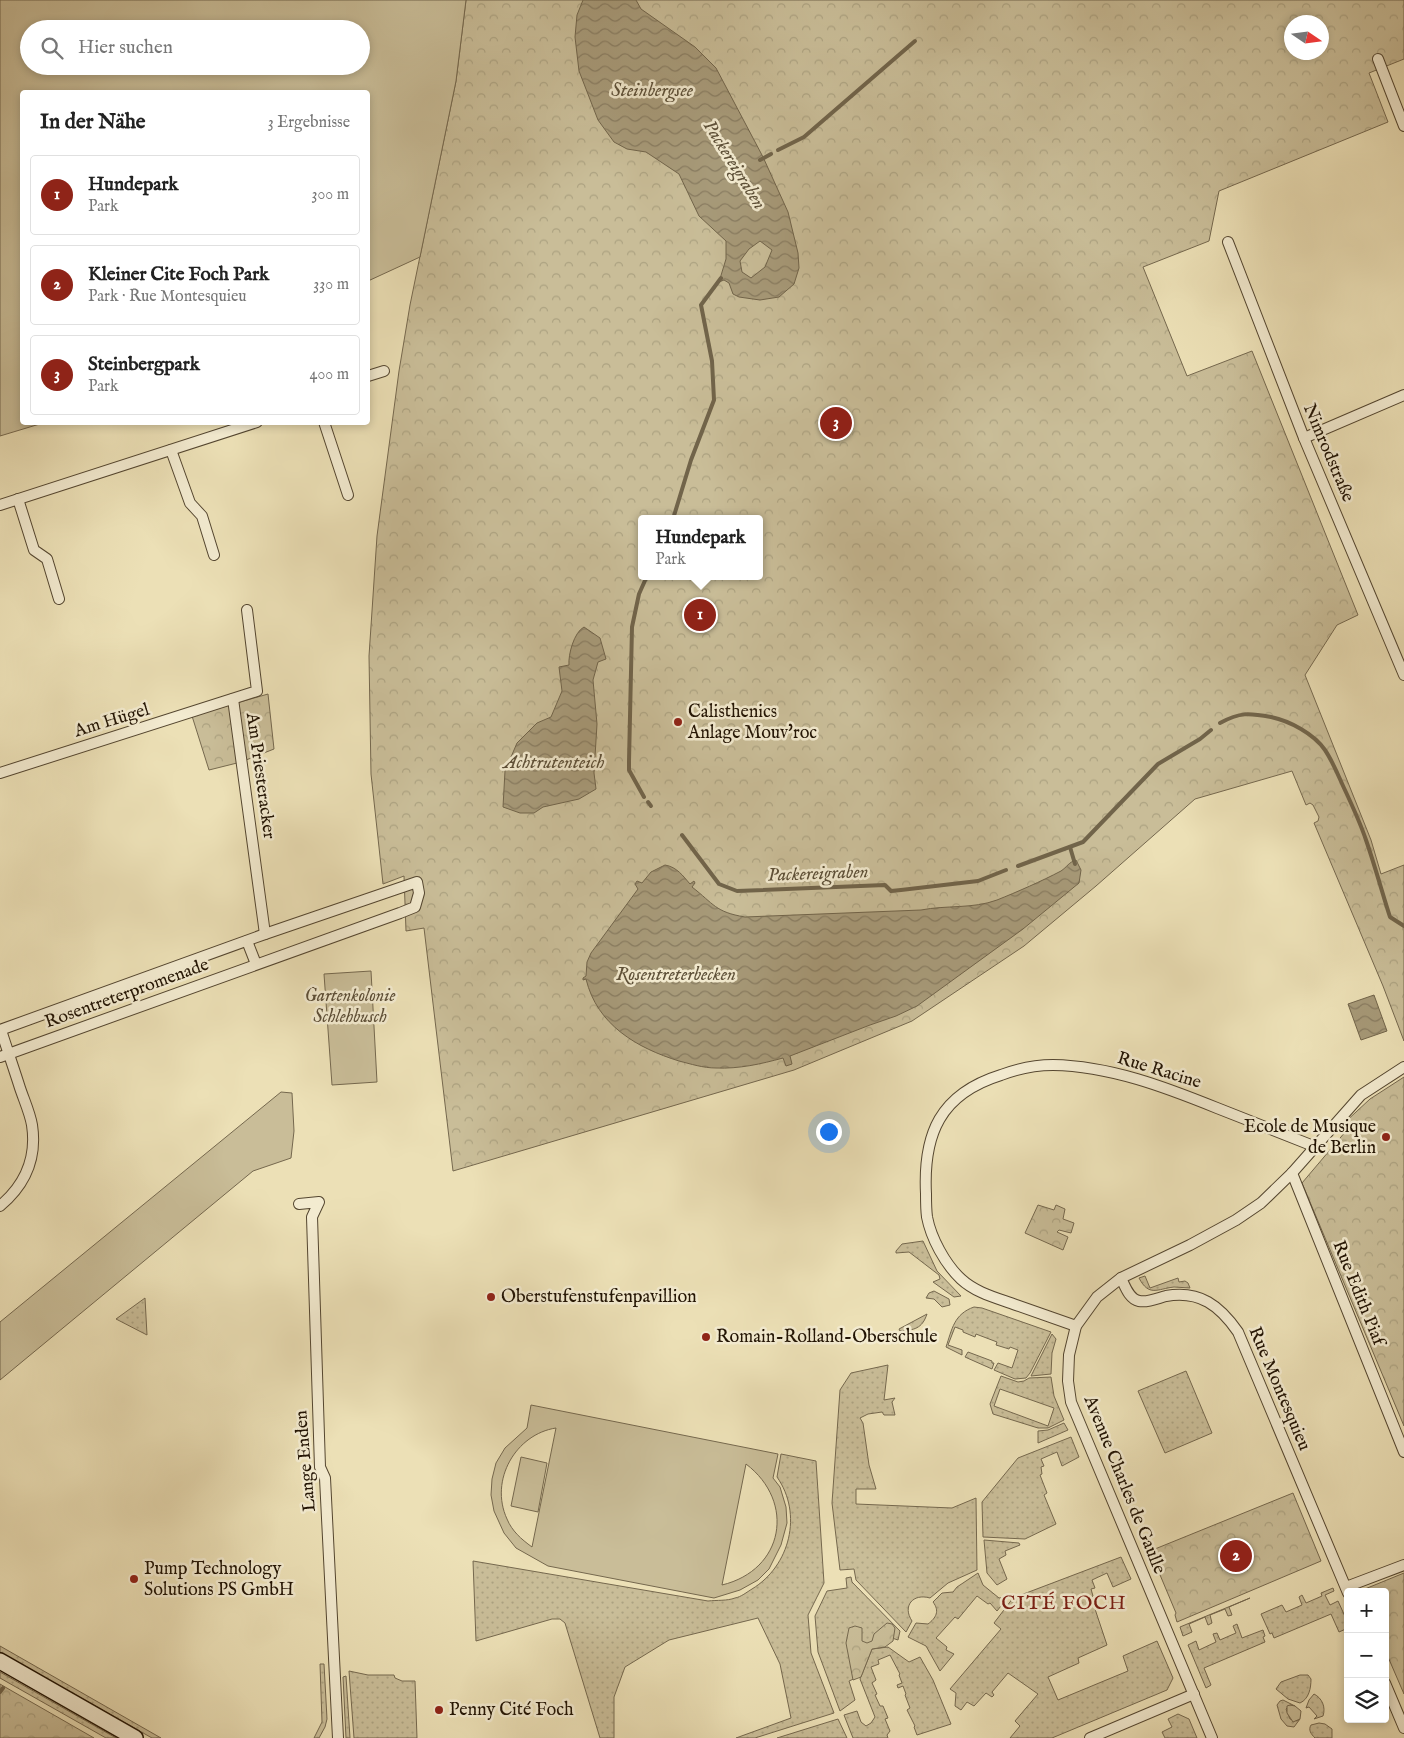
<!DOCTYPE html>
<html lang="de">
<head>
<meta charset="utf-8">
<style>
	body { margin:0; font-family:"IM FELL English",serif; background:#f6f6f6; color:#222 }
	.controls { position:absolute; right:15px; bottom:15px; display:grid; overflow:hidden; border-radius:5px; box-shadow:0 2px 8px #0003 }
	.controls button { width:45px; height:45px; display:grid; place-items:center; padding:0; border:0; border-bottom:1px solid #e0e0e0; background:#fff; color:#222; font:25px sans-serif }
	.compass { position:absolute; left:1284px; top:15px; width:45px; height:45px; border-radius:50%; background:#fff; box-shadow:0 2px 8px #0003; rotate:103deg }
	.you { position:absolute; left:828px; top:1131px; width:18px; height:18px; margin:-12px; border:4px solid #fff; border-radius:50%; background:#1a73e8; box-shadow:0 0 0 8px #1a73e833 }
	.badge { display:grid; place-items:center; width:32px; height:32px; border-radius:50%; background:#8f2418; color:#fff; font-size:16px; font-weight:700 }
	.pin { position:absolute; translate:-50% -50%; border:2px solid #fff; box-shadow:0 1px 5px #0006 }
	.popup { position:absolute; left:638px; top:515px; width:125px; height:65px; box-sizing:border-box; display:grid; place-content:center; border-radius:5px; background:#fff; filter:drop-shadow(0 1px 4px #0005); font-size:16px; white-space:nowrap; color:#767676 }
	.popup b { font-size:19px; color:#222 }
	.popup::after { content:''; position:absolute; left:50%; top:100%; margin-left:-10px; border:10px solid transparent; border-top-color:#fff }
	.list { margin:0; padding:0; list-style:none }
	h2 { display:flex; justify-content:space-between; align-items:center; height:65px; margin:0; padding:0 20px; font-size:21px }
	h2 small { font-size:16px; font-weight:400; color:#767676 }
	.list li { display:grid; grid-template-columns:32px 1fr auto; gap:15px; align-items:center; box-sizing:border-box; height:80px; margin:0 10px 10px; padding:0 10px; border:1px solid #e0e0e0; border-radius:5px }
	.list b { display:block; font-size:19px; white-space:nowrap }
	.list p { margin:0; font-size:16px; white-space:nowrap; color:#767676 }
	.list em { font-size:16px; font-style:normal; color:#767676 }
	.icon { flex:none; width:28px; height:28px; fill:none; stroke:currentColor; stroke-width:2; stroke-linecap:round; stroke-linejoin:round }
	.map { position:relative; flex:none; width:1404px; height:1738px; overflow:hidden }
	.search { position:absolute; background:#fff; box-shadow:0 2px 8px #0003; left:20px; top:20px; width:350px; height:55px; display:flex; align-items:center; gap:12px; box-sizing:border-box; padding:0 18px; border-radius:28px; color:#767676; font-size:19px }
	.panel { position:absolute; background:#fff; box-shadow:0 2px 8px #0003; left:20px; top:90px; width:350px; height:335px; border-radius:5px }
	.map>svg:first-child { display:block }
	.grass { fill:url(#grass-dots); stroke:#75684e; fill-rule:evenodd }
	.forest { fill:url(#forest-crowns); stroke:#75684e; fill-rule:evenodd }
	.garden { fill:#c9bd98; stroke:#75684e; fill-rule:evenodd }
	.water { fill:url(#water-waves); stroke:#71644a; fill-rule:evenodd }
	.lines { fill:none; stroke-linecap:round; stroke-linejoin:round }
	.stream { stroke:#71644a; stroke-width:4 }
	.minor-casing { stroke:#544630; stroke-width:12 }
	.secondary-casing { stroke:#211303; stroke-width:18 }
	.minor { stroke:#f3ebd0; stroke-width:10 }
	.secondary { stroke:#f3ebd0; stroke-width:15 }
	.poi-dot { fill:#8f2418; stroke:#f3ebd0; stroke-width:2 }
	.labels { text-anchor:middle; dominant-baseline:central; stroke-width:5; stroke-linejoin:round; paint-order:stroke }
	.street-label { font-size:18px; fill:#211303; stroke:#f3ebd0 }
	.poi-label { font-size:18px; fill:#211303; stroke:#f3ebd0; text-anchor:start }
	.park-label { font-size:18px; font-style:italic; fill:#5c4e37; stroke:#f3ebd0 }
	.water-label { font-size:19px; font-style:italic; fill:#5d5038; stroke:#f3ebd0 }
	.quarter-label { font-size:20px; letter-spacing:1px; fill:#7a1f14; stroke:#f3ebd0 }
</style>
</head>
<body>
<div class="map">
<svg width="1404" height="1738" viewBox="0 0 1404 1738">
	<defs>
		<pattern id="grass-dots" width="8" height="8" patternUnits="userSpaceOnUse" patternTransform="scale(1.25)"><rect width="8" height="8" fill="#c9bd98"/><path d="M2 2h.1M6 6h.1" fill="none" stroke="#aca281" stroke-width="1.8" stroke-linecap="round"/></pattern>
		<pattern id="forest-crowns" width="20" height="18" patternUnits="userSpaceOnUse" patternTransform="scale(1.25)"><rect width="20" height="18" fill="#c9bd98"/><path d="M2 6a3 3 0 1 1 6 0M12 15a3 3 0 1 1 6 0" fill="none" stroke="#aca281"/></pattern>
		<pattern id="water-waves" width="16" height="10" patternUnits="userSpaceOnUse" patternTransform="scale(1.25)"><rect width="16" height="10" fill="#a79a79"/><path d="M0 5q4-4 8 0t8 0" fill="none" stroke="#887c61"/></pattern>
	</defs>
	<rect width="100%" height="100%" fill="#ece0b6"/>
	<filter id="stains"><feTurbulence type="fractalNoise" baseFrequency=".004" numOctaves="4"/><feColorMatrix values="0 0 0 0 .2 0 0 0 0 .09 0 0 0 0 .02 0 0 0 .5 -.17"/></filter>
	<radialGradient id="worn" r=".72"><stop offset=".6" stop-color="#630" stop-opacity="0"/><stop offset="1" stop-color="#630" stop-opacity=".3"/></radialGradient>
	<g class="grass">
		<path d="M923,1241L937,1271L961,1296L954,1297L933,1282L940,1279L939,1275L909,1252L896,1253V1251L902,1244Z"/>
		<path d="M1145,1276L1150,1288L1178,1278L1179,1282L1185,1281L1188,1283L1190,1288C1185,1288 1179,1287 1174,1287C1157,1289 1149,1297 1139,1278Z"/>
		<path d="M934,1291L949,1299L950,1305L942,1307L934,1299L926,1298L929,1293Z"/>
		<path d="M145,1298L147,1335L116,1319Z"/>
		<path d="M974,1307L982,1308L1051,1332L1030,1373L1026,1378L1015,1379L994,1370L998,1363L1012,1368L1018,1350L1010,1347L1009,1349L996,1345L997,1342L976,1334L975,1337L963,1332V1330L955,1327L948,1345L962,1350V1355L946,1347C952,1329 954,1314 974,1307Z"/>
		<path d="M927,1314C922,1329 914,1330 900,1331L899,1329Z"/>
		<path d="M1052,1334L1056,1339L1052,1353L1051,1374L1031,1376Z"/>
		<path d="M968,1352L992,1361V1363H994L992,1369L965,1357Z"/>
		<path d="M888,1365L884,1400L895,1398L892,1402L895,1415H884L882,1412L868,1414L860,1418L863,1423L869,1465L876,1489H856V1504L952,1508L976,1498L977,1570L948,1583L930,1598C913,1593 902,1606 912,1621L906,1632L856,1580L854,1569L840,1570L832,1503L840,1390L851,1373Z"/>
		<path d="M1186,1371L1212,1433L1165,1453L1138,1391Z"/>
		<path d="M1001,1376L1018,1382L1024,1381L1029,1378L1051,1377L1054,1396L1064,1420L1048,1428H1038L993,1414L990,1404ZM1000,1389L1054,1408L1048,1426L994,1406Z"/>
		<path d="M1064,1423L1068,1430L1038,1443V1431L1048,1430Z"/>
		<path d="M1071,1437L1079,1457L1062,1466L1057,1452L1041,1459L1044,1466L1041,1467L1042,1474L1040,1475L1047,1493L1044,1495L1056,1524L1025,1539L983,1537L982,1502L1018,1458Z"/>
		<path d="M781,1454L816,1461L824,1583L808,1615L811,1653L834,1713L755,1738H736L791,1718L780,1664L758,1618L669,1640L625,1667L614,1697V1738H600L565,1623L560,1619H552L476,1641L473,1561L708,1601C717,1600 727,1601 735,1598C741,1597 747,1592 752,1589C790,1566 803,1514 777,1477Z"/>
		<path d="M984,1540L1019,1543L1020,1545L1005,1551L1006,1555L999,1559L1007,1579L997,1585L987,1573Z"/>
		<path d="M1121,1557L1131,1579L1113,1587L1107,1573L1092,1580L1095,1588L1091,1589L1093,1596L1091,1597L1107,1645L1078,1658L1079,1663L1048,1677L1058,1700L1128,1671L1123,1656L1157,1641L1173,1678L1167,1690L1052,1738H1010L1020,1726L1015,1721L1038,1694L1008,1673L992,1692L994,1695L992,1697L986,1693L974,1706L967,1702L961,1710L955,1706L956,1693L950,1689L1001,1629L994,1623L1013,1598Z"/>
		<path d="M978,1573L983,1585L999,1598L1008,1597L997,1611L990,1603L988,1604L977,1596L958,1619L955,1617L936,1638L947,1647L946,1650L954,1654L940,1671L926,1646L908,1637L916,1623L928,1624C936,1618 940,1611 933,1602L942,1593L953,1592L957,1587Z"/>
		<path d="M851,1577L852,1582L900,1631L898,1640L892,1638L881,1628L856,1678L849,1681L855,1700L840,1711L818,1652L815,1616L827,1591L847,1588L846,1578Z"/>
		<path d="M1333,1588L1334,1591L1325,1595L1330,1605L1338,1601L1348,1623V1628L1339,1632L1331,1614L1274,1638L1272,1633L1270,1634L1261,1614L1282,1605L1286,1612L1302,1605L1299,1597L1302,1595L1306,1603L1322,1596L1321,1593Z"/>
		<path d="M1250,1598L1229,1607L1232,1615L1228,1616L1225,1609L1210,1615L1212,1623L1208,1625L1205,1617L1189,1624L1192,1632L1183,1636L1180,1627Z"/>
		<path d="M1237,1624L1242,1638L1263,1630L1265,1636L1263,1637L1265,1642L1204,1668L1211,1685L1206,1688L1188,1645L1196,1641L1199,1650L1216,1642L1213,1634L1217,1633L1220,1640L1236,1633L1233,1626Z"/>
		<path d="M0,1646L161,1738H152L0,1652Z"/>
		<path d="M888,1647L909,1662L920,1657L933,1680L951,1724L917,1735L914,1727L915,1726L907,1710L910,1708L905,1695L906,1694L903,1686L898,1688L897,1685L902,1683L899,1675L900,1674L890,1655L878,1660L879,1664L871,1667L876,1680L872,1683L877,1694L875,1695L880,1706H883L888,1718L885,1719L890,1731L887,1735L888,1738H853L844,1715L857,1711L861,1722L866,1726L871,1723L875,1717L860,1679L872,1649Z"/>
		<path d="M320,1664H324L327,1719L325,1727L319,1738H314L322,1722Z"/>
		<path d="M349,1671L368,1675H394L395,1678L402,1681H415L417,1738H354Z"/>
		<path d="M0,1672L116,1738H106L0,1678Z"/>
		<path d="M1300,1675H1308L1311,1679C1311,1688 1309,1699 1300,1703L1288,1699L1276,1689L1281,1682Z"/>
		<path d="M346,1676L350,1738H346L343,1677Z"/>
		<path d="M1314,1694C1322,1698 1326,1707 1323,1716L1314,1719L1317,1716L1309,1707L1306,1708L1309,1700Z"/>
		<path d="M1283,1700L1295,1706L1290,1705L1286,1709L1290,1719L1297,1721L1300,1719L1294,1727L1287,1726L1281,1719L1277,1705L1280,1701Z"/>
		<path d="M1178,1714L1189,1719L1197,1738H1165L1162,1732L1172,1727L1168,1719Z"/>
		<path d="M838,1719L847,1738H777Z"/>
		<path d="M1319,1723L1325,1724L1332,1729V1738H1315C1311,1734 1308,1730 1311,1725Z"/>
	</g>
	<g class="forest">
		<path d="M466,0H1404V59L1369,73L1388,122L1219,191L1209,241L1143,267L1187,376L1252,351L1358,615L1337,625L1305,675L1371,840L1381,874L1404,865V1041L1383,986L1314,823L1318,821L1319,817L1313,805L1310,803L1306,805L1292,771L1195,799L1096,886L1024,946L912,1021L794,1070L453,1171L424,928L406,931L404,876L383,884L371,774L369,656L377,536L399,371L410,305L456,81ZM1292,22H1322V52H1292ZM641,519H759V576H641Z"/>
		<path d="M268,694L274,749L241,762L209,770L192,716Z"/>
		<path d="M1404,1077V1426L1302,1183L1346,1131L1342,1125L1370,1099Z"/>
		<path d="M1038,1205L1054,1210L1056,1205L1065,1209L1063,1219L1074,1223L1071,1233L1059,1230L1057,1232L1068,1237L1063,1250L1025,1233Z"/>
		<path d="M1293,1493L1321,1561L1177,1622L1175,1615L1176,1613L1150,1551Z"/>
		<path d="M1404,1573V1694L1385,1650V1592L1360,1591Z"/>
		<path d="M887,1623L892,1624L895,1628L893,1641L885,1647L872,1649L861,1677L853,1680L846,1643L849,1628L855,1626L862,1628V1641L867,1643L872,1641L874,1634Z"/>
		<path d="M0,1684L12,1691L94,1738H0Z"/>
		<path d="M1290,1705L1295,1706L1301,1711L1300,1719L1293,1722L1287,1713V1706Z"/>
	</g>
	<g class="garden">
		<path d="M0,0H466L456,81L420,257L368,281V92H22V422L43,423L0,436ZM29,29H361V66H29Z"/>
		<path d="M371,971L377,1082L332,1085L324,974Z"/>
		<path d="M281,1092L292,1093L294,1131L291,1158L253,1171L0,1380V1322Z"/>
		<path d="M531,1405L778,1454L773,1478L780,1487L786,1507L787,1523L781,1545L769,1569L758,1580L740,1590L714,1598L548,1566L516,1548L504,1533L494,1511L491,1495L492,1479L496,1463L505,1448L527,1428ZM556,1428L532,1547C521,1539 512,1531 507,1519C489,1480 516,1434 556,1428ZM746,1464C796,1502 784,1570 722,1585Z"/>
		<path d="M521,1457L547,1463L538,1512L511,1506Z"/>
	</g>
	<g class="water">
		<path d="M583,0H636L641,9L695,47L716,68L763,157L788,212L798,253L799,268L794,284L779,297L760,300L739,297L733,294L729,283L724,280L719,282L726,259V241L699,216L679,174L646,152L627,149L614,142L598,120L579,71L575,37L577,15ZM760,241L772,250L765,267L751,278L742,272L740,261L749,249Z"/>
		<path d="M584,627L600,638L606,659L598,662L593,680L597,724L594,773L596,789L579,799L543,807L534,813H520L503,807L505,771L517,743L537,723L551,717L562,691L559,667L569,665C568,655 574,632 584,627Z"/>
		<path d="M1076,860L1081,870L1079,883L1023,929L917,1006L896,1016L870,1025L790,1056L792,1064L786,1066L783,1058C761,1064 739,1069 716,1068C703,1068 691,1064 679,1061C637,1048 597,1025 586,979L583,980V978L586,976L587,962L591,953L638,889L635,884L637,881L642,883L651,872L665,865C677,867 683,876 690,884L694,881L695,883L692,887C714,904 715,912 745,917L921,910C946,905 973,909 997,900C1017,892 1042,881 1061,871C1067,867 1069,862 1076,860Z"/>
		<path d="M1374,995L1387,1031L1361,1040L1348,1004Z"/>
	</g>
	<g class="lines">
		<g class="stream">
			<path d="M778,150L804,137L915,41"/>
			<path d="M760,160L771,154"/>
			<path d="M673,519L691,460L714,400L712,361L701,305L721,278"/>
			<path d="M1220,723C1240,712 1249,713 1271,717C1290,721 1314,734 1325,750C1333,762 1338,775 1344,788C1352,805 1360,822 1366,840C1375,866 1382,892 1390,917L1404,926"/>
			<path d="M644,797L629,770V761L632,627L639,594L647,576"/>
			<path d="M648,802L651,806"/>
			<path d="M682,835L719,884L737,891L885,885L891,891L901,890L978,881L1006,870"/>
			<path d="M1070,847L1075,864"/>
			<path d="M1018,866L1083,842L1158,764L1200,739L1211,730"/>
			<path d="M0,1692L3,1688"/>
		</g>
		<g class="minor-casing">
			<g id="minor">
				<path d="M1378,59L1404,126"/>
				<path d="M1228,242L1304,438L1404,675"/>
				<path d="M368,376L384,371"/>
				<path d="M324,422L348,495"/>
				<path d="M1304,438L1404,395"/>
				<path d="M171,450L190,503L202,516L214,555"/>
				<path d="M18,499L34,550L47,559L59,599"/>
				<path d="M0,505L257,422"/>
				<path d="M233,699L265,934"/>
				<path d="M0,773L257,691L247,610"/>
				<path d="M247,941L256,964"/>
				<path d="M0,1030L265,934L417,882L419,893L415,907L400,913L0,1057"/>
				<path d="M1292,1173L1404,1452"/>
				<path d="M299,1204L319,1202L312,1217L320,1467L325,1478L338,1738"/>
				<path d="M0,1206C25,1185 37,1158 32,1125C30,1113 24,1100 20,1088C14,1069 7,1049 1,1030"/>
				<path d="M1121,1278C1125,1286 1129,1299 1139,1301C1148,1303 1158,1298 1166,1296C1200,1290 1220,1306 1238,1332L1348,1593"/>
				<path d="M1076,1326C1056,1319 1036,1312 1016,1305C997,1298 976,1293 961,1279C945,1264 931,1238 927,1217C926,1209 926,1201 926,1194C923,1134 940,1094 1001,1075C1017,1069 1035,1065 1053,1065C1110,1066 1165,1087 1217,1108C1250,1121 1283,1134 1316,1147"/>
				<path d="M1346,1587L1404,1565"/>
				<path d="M1385,1683L1404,1728"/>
				<path d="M1090,1738L1194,1694"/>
				<path d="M1212,1738L1071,1402L1068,1381L1069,1355L1076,1326L1097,1297L1121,1278L1190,1245L1236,1220L1261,1203L1292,1173L1361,1095L1404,1067"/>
			</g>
		</g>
		<g class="secondary-casing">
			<path id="secondary" d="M0,1661L135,1738"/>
		</g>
		<use href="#minor" class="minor"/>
		<use href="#secondary" class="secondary"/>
	</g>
	<g class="poi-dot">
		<circle cx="678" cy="722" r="5"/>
		<circle cx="1386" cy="1137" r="5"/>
		<circle cx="491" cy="1297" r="5"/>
		<circle cx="706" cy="1337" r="5"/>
		<circle cx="134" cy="1579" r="5"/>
		<circle cx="439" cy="1710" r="5"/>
	</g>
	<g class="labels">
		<g class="street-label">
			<text transform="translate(1328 453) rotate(67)">Nimrodstraße</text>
			<text transform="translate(112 721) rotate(-17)">Am Hügel</text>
			<text transform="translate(260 776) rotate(82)">Am Priesteracker</text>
			<text transform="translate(127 994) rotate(-20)">Rosentreterpromenade</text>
			<text transform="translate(1159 1071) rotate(17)">Rue Racine</text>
			<text transform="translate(1358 1293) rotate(68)">Rue Edith Piaf</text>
			<text transform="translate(1279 1389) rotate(67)">Rue Montesquieu</text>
			<text transform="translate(306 1461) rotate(-95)">Lange Enden</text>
			<text transform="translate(1124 1485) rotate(68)">Avenue Charles de Gaulle</text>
		</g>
		<g class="poi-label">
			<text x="688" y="712">Calisthenics<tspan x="688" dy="21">Anlage Mouv'roc</tspan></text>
			<text x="1376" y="1127" text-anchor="end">Ecole de Musique<tspan x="1376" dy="21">de Berlin</tspan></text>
			<text x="501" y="1297">Oberstufenstufenpavillion</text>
			<text x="716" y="1337">Romain-Rolland-Oberschule</text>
			<text x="144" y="1569">Pump Technology<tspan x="144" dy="21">Solutions PS GmbH</tspan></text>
			<text x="449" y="1710">Penny Cité Foch</text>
		</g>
		<g class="park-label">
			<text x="350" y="996">Gartenkolonie<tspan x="350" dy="21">Schlehbusch</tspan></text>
		</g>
		<g class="water-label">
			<text x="652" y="91">Steinbergsee</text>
			<text transform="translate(734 165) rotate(58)">Packereigraben</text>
			<text x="554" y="763">Achtrutenteich</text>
			<text transform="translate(818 874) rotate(-2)">Packereigraben</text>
			<text x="676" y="975">Rosentreterbecken</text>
		</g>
		<g class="quarter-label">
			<text x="1064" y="1603">CITÉ FOCH</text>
		</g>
	</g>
	<rect width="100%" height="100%" filter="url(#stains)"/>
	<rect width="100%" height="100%" fill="url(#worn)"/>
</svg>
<div class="controls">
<button>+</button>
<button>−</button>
<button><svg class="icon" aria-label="layers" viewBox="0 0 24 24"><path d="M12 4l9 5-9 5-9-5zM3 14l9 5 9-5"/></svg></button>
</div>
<svg class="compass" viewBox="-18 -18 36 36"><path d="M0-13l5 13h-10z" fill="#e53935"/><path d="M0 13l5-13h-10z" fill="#767676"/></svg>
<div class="you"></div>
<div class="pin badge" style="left:700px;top:615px">1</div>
<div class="popup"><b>Hundepark</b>Park</div>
<div class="pin badge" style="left:1236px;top:1556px">2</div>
<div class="pin badge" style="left:836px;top:423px">3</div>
<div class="search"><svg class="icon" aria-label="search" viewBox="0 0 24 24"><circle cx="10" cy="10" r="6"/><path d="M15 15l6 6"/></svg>Hier suchen</div>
<section class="panel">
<h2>In der Nähe<small>3 Ergebnisse</small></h2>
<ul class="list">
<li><span class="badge">1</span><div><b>Hundepark</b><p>Park</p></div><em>300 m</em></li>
<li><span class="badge">2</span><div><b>Kleiner Cite Foch Park</b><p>Park · Rue Montesquieu</p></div><em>330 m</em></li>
<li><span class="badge">3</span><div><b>Steinbergpark</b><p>Park</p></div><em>400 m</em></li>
</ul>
</section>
</div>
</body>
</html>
